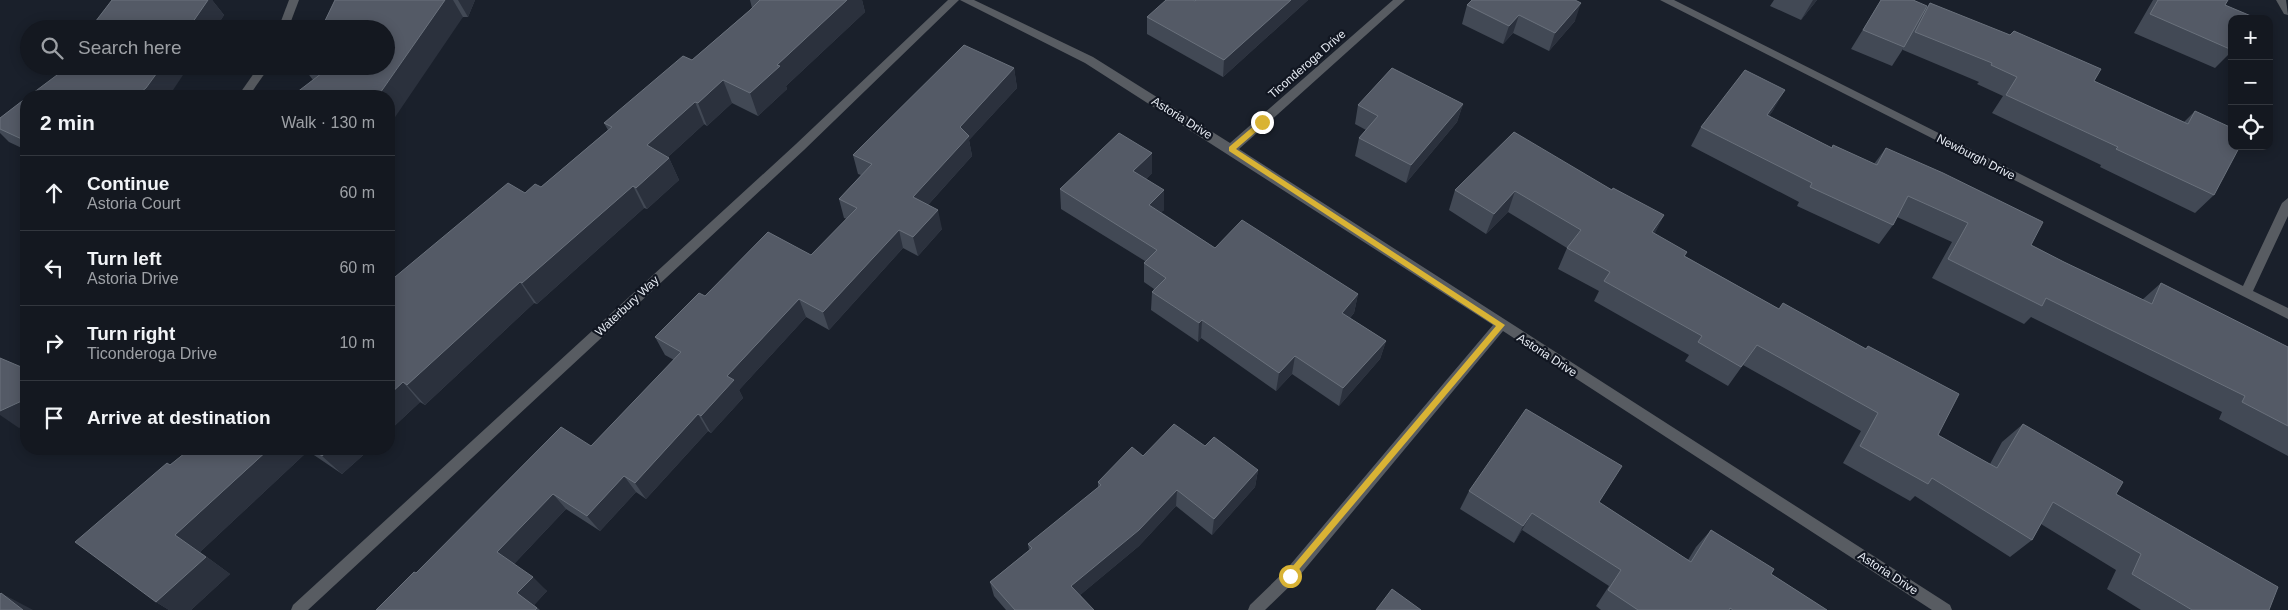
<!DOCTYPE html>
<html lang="en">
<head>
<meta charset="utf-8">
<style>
	body { margin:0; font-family:Arial,sans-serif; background:#21252d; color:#f1f3f6 }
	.controls { position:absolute; right:15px; top:15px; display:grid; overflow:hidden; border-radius:10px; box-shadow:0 2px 12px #0003 }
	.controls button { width:45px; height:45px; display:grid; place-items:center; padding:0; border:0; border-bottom:1px solid #33373e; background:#141820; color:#f1f3f6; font:25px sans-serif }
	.stop { position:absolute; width:15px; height:15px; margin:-11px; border:4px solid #d9b334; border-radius:50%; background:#fff }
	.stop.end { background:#d9b334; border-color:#fff; box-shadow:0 1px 5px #0008 }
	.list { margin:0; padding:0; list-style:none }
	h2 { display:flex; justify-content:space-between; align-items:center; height:65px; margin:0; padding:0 20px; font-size:21px }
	h2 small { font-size:16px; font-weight:400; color:#9da0a5 }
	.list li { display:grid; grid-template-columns:32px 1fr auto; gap:15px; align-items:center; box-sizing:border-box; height:75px; padding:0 20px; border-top:1px solid #33373e }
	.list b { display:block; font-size:19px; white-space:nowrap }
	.list p { margin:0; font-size:16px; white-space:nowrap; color:#9da0a5 }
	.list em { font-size:16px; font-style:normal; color:#9da0a5 }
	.icon { flex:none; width:28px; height:28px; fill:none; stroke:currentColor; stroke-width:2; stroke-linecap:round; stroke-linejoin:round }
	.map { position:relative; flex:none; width:2288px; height:610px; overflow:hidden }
	.search { position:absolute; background:#141820; box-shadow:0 2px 12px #0003; left:20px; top:20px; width:375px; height:55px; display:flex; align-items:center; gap:12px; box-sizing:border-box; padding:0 18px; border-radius:28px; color:#9da0a5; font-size:19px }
	.panel { position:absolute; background:#141820; box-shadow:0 2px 12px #0003; left:20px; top:90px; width:375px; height:365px; border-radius:20px }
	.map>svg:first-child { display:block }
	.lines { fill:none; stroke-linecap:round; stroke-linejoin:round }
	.street { fill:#585c62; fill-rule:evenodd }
	.wall { fill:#424955 }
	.shaded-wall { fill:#2b313d }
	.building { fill:#545a66; stroke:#6a717c }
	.route { fill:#d9b334 }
	.labels { text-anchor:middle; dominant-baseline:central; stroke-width:4.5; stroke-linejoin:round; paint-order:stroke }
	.street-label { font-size:12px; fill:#e5eaf2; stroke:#111621 }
</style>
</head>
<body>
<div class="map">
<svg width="2288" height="610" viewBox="0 0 2288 610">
	<rect width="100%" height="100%" fill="#1a202b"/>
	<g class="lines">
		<g class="street">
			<path d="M289,0H299L288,29H278Z"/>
			<path d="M948,0H959L804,150L308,610H291L293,605L796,144Z"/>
			<path d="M960,0H974L1093,57L1230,143L1393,0H1405L1239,149L1950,605L1952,610H1932L1503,331L1295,581L1265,610H1248L1250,605L1285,571L1493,325L1085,63Z"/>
			<path d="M1660,0H1674L2243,286L2282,203L2288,198V216L2253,291L2288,308V319Z"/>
			<path d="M2276,0H2286L2288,15L2284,14Z"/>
			<path d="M259,66H270L249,96H238Z"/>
		</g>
	</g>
	<g class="wall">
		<path d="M112,0H212L224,15L215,29H95L92,26Z"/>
		<path d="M335,0H475L468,17H463L313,80L303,67Z"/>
		<path d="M750,0H862L865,12L786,86L787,89L758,116L732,103L707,126L704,124L668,157L669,158L679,180L647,209L644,208L537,304L534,303L425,405L420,402L389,431V282L525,193L541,187L608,130L604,123L692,60L752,8Z"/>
		<path d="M1196,0H1308L1223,77L1147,34V17Z"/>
		<path d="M1774,0H1817L1801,20L1770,6Z"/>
		<path d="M1881,0L1924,11L1930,3L2094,81L2184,122L2195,111L2214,195L2195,213L2100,167L2101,165L1992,113L2003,96L1977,84L1979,82L1903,50V49L1892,66L1851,49Z"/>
		<path d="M2153,0H2228L2225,5L2232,19V51L2215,68L2134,33Z"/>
		<path d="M1467,5L1575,21L1549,51L1513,33L1503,44L1462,24Z"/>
		<path d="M1014,68L1017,88L969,140L972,156L928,205L942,229L918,256L903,248L829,330L806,317L739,390L743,398L711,433L708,431L646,499L636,492L600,531L566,509L514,564L547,591L534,605L540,610H376L416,573L591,446L674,360L665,355L655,337L705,296L811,255L847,219L844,218L839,199L861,175L858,174L853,155Z"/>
		<path d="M26,98V150L9,142L0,133V118Z"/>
		<path d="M1463,104L1457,122L1406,183L1355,156L1359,138L1366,130L1355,124L1358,105Z"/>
		<path d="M1774,109L1769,116L1832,148L1874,164L1886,148L2031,245L2064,262L2142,300L2161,283L2288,347V456L2219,419L2222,412L2031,317L2024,324L1932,278L1952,242L1897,217L1893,225L1879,244L1797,206L1799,202L1691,146L1701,127Z"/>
		<path d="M1152,153V173L1146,179L1164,210L1161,212L1215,248L1358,294L1354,313L1350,318L1386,341L1380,359L1339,406L1292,374L1276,391L1201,338L1198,342L1151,310L1152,292L1154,289L1144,282V263L1145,261L1061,209L1060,189Z"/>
		<path d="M1455,190H1612L1664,215L1654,234L1687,252L1685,256L1779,309L1866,349L1868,346L1938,435L1990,464L2002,442L2023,424L2116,494L2269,610H2141L2107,589L2116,570L2041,524L2032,540L2010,557L1915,496L1910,501L1843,463L1861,431L1743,365L1728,386L1685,361L1689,355L1594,301L1599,291L1558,269L1567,248L1508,212L1486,234L1449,210Z"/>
		<path d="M1205,446L1258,470L1255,487L1212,535L1176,506L1139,546L1080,595L1094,610H1006L994,596L990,582L1029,550L1028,544L1098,488V482L1143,456Z"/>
		<path d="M190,449H370L342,474L308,451L200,552L230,574L191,610H169L156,602L170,465Z"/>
		<path d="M1469,491L1599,502L1688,560L1696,547L1711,530L1771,574L1827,610H1601L1596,606L1609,586L1522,530L1514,543L1460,509Z"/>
	</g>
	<g class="shaded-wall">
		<path d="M208,0H212L224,15L215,29H188Z"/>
		<path d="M445,0H453L463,17L389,126V96H378Z"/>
		<path d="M458,0H475L468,17Z"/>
		<path d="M847,0H862L865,12L786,86L787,89L758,116L750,93L777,65Z"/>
		<path d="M1291,0H1308L1223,77L1224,60Z"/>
		<path d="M1813,0H1817L1801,20Z"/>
		<path d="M1581,3L1575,21L1549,51L1555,33Z"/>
		<path d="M1519,15L1513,33L1503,44L1509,26Z"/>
		<path d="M162,66H189L169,96H136Z"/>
		<path d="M1014,68L1017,88L969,140L972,156L918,216L913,197L960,127Z"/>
		<path d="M723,80L732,103L707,126L698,103Z"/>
		<path d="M1785,90L1774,109L1756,135L1767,115Z"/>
		<path d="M695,102L704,124L657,167L647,145Z"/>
		<path d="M1463,104L1457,122L1406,183L1411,165Z"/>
		<path d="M1152,153V173L1133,191V171Z"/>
		<path d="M669,158L679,180L647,209L636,188Z"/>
		<path d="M633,186L644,208L537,304L522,283Z"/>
		<path d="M1164,190V210L1149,224V205Z"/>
		<path d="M1515,191L1508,212L1486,234L1494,214Z"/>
		<path d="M938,210L942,229L918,256L913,237Z"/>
		<path d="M1664,215L1654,235L1652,232Z"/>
		<path d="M899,230L903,248L829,330L823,312Z"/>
		<path d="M520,282L534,303L425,405L407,385Z"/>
		<path d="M1358,294L1354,313L1338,331L1342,313Z"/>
		<path d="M799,299L806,317L739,390L743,398L711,433L701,416L727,376Z"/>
		<path d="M1202,320L1201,338L1198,342L1199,323Z"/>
		<path d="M1386,341L1380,359L1339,406L1343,388Z"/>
		<path d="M1295,356L1292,374L1276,391L1279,373Z"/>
		<path d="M403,382L420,402L389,431V395Z"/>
		<path d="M26,399V425L19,428L0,415V411Z"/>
		<path d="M698,414L708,431L646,499L635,483Z"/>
		<path d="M269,449H306L308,451L200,552L230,574L191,610H169L156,602L175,535Z"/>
		<path d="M330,449H370L342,474L322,456Z"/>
		<path d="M1258,470L1255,487L1212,535L1214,519Z"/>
		<path d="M624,476L636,492L600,531L587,516Z"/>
		<path d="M1177,490L1176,506L1139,546L1073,601L1071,586Z"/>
		<path d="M553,494L566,509L512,566L497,552Z"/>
		<path d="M1532,513L1522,530L1514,543L1523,526Z"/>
		<path d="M533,577L547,591L532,607L517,593Z"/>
		<path d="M1,593L33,610H23Z"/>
	</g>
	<g class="building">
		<path d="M112,0H208L188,29H119L121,27L92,26Z"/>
		<path d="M335,0H445L378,96H292L326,70L303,67V66H386V29H321Z"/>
		<path d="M760,0H847L777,65L780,66L750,93L723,80L698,103L695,102L647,145L669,158L636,188L633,186L522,283L520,282L407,385L403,382L389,395V282L508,183L525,193L535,184L541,187L612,127L604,123L683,56L692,60L749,11Z"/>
		<path d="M1166,0H1193L1195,1L1196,0H1291L1224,60L1147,17Z"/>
		<path d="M1472,0H1575L1581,3L1555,33L1519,15L1509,26L1467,5Z"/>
		<path d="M1881,0H1913L1927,6L1904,47L1863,30Z"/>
		<path d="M2158,0H2228L2225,5L2251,16L2249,19H2232V50L2150,14Z"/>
		<path d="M1930,3L2010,35L2014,31L2101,69L2094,81L2188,124L2195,111L2232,128V146H2240L2214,195L2116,149L2118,147L2006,95L2017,77L1991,65L1992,63L1915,32Z"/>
		<path d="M964,45L1014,68L960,127L969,136L913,197L938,210L913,237L899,230L823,312L799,299L727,376L734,380L701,416L698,414L635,483L624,476L587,516L553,494L497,552L533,577L517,593L537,608L535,610H376L414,572L416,573L561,427L591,446L681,352L655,337L699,293L705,296L768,232L811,255L857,208L839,199L872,164L853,155Z"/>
		<path d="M69,66H162L146,88L136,96H29Z"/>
		<path d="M1392,68L1463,104L1411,165L1359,138L1378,116L1358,105Z"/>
		<path d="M1745,70L1785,90L1767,115L1832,148L1833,145L1877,165L1886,148L1943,173L2043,222L2031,245L2064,262L2152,304L2161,283L2288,347V426L2242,402L2245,396L2046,298L2042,306L1948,259L1968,223L1908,196L1893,225L1810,187L1812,183L1701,127Z"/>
		<path d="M26,98V141L0,129V118Z"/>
		<path d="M1514,132L1612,190L1613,188L1664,215L1652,232L1687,252L1684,256L1779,309L1783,303L1866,349L1868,346L1959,394L1938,435L1997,468L2023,424L2123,482L2116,494L2278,587L2269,610H2192L2132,574L2141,554L2053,502L2032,540L1932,478L1928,484L1860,446L1878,413L1757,345L1741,367L1698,342L1702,336L1604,281L1610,272L1567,248L1581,230L1515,191L1494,214L1455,190Z"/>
		<path d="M1119,133L1152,153L1133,171L1164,190L1149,205L1215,248L1242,220L1358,294L1342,313L1386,341L1343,388L1295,356L1279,373L1202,320L1199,323L1152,292L1166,278L1144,263L1157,250L1060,189Z"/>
		<path d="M0,358L26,369V399L0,411Z"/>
		<path d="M1526,409L1622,466L1599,502L1691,562L1711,530L1774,569L1771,574L1827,610H1733L1730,608L1729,610H1638L1608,590L1621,570L1532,513L1523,526L1469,491Z"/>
		<path d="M1174,424L1205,446L1214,437L1258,470L1214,519L1177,490L1139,530L1071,586L1094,610H1015L990,582L1032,548L1028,544L1101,485L1098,482L1132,447L1143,456Z"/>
		<path d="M190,449H269L175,535L206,557L156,602L75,542L167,463L170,465Z"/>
		<path d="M312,449H330L322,456Z"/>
		<path d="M1392,589L1421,610H1376Z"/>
		<path d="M1,593L23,610H0V594Z"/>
	</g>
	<path class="route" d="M1262,119L1266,122L1265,124L1236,149L1505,325L1290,580L1285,576L1287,573L1496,326L1229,151V147Z"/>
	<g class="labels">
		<g class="street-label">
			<text transform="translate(1307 64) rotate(-41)">Ticonderoga Drive</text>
			<text transform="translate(1182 118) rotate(32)">Astoria Drive</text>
			<text transform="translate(1976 157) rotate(27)">Newburgh Drive</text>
			<text transform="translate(627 306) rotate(-43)">Waterbury Way</text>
			<text transform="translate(1547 355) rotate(33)">Astoria Drive</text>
			<text transform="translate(1888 573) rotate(33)">Astoria Drive</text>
		</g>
	</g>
</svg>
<div class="controls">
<button>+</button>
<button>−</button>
<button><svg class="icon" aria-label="locate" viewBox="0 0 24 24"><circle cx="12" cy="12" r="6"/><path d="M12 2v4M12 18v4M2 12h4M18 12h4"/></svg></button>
</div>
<div class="stop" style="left:1290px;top:576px"></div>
<div class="stop end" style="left:1262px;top:122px"></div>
<div class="search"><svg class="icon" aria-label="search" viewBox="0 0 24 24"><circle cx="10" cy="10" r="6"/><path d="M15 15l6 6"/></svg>Search here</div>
<section class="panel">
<h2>2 min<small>Walk · 130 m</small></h2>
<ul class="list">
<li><svg class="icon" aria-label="ahead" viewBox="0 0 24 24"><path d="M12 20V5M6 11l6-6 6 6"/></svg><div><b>Continue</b><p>Astoria Court</p></div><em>60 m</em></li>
<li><svg class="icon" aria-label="left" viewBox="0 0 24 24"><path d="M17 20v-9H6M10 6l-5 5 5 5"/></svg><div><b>Turn left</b><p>Astoria Drive</p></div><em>60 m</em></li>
<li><svg class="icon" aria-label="right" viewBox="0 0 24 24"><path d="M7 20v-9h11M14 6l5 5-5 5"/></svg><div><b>Turn right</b><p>Ticonderoga Drive</p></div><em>10 m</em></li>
<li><svg class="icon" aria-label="arrive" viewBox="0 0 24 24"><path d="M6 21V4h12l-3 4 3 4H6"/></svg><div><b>Arrive at destination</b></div></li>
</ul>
</section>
</div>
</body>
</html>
